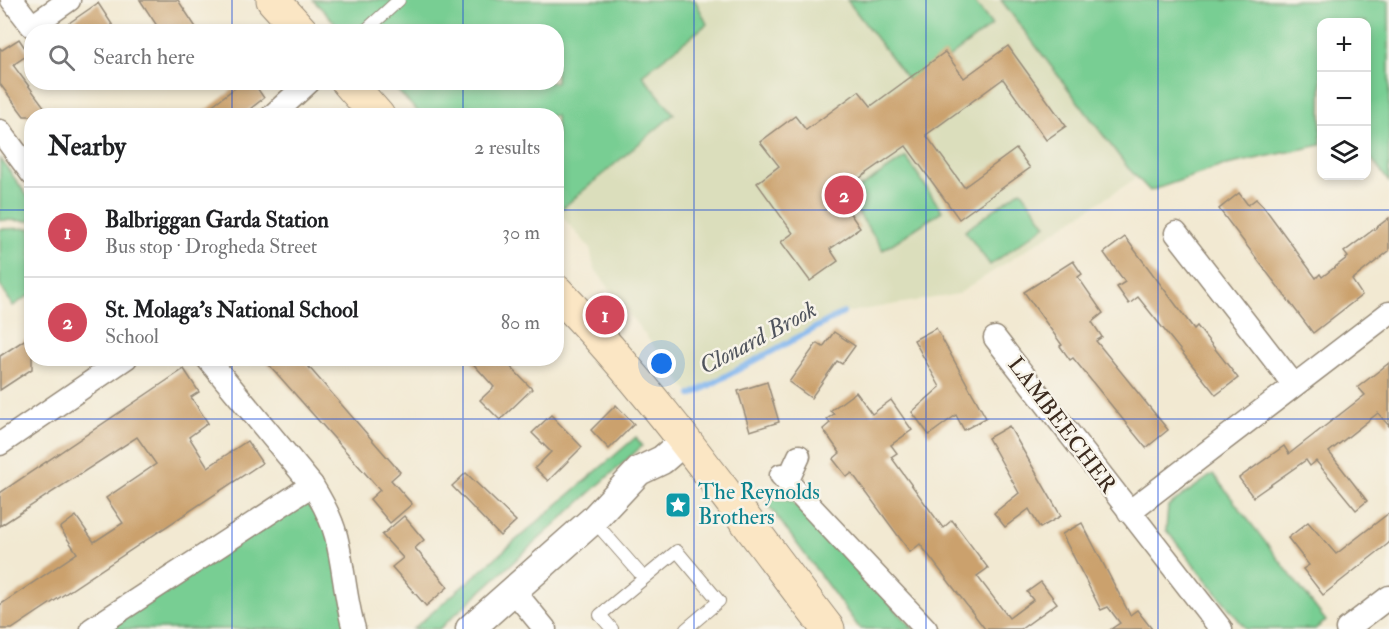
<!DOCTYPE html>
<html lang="en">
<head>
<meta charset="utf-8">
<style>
	body { margin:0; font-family:"IM FELL Double Pica",serif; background:#f2f2f2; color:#202124 }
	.controls { position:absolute; right:18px; top:18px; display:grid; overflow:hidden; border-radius:12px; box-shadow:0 3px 9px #0003 }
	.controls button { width:54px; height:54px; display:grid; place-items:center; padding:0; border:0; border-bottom:2px solid #e0e0e0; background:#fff; color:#202124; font:30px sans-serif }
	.you { position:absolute; left:662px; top:364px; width:21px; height:21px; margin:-15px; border:4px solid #fff; border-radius:50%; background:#1a73e8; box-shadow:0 0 0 9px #1a73e833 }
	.badge { display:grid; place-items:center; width:39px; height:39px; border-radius:50%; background:#d1495b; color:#fff; font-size:20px; font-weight:700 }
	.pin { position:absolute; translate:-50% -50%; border:3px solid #fff; box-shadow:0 2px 6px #0006 }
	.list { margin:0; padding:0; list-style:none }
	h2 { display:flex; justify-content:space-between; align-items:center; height:78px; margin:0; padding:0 24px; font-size:26px }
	h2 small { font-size:20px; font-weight:400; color:#757577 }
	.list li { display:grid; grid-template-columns:39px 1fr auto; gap:18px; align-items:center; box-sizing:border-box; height:90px; padding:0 24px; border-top:2px solid #e0e0e0 }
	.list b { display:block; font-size:22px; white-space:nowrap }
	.list p { margin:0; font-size:20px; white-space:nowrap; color:#757577 }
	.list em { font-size:20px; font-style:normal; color:#757577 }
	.icon { flex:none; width:33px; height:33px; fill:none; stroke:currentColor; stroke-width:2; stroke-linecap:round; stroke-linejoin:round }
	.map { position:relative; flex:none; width:1389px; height:629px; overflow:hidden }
	.search { position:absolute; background:#fff; box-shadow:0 3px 9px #0003; left:24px; top:24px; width:540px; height:66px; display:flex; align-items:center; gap:15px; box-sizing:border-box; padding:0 21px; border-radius:24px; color:#757577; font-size:22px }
	.panel { position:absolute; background:#fff; box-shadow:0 3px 9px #0003; left:24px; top:108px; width:540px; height:258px; border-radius:24px }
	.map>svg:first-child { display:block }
	.built { fill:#dbdebc }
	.green { fill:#78ce93; stroke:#5a7c58; stroke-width:1.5 }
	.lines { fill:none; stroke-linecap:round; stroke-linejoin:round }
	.stream { stroke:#81b6ef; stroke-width:6 }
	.building { fill:#cba16d }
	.service-casing { stroke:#968a78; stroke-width:14 }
	.minor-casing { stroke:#968a78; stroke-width:25 }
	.tertiary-casing { stroke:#968a78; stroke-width:31 }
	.secondary-casing { stroke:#968a78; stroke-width:35 }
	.service { stroke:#fff; stroke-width:12 }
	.minor { stroke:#fff; stroke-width:22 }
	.tertiary { stroke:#fff; stroke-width:28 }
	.secondary { stroke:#fbe6c4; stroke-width:33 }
	.grid { fill:none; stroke:#1d4ed8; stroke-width:1.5; stroke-opacity:0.55 }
	.labels { text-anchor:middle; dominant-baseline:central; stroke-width:5; stroke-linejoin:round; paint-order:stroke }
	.street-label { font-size:22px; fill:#3b2a1e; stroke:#f7f3e8 }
	.culture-label { font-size:22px; fill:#0d838f; stroke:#f7f3e8; text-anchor:start }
	.water-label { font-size:24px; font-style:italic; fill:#50545d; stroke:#f7f3e8 }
</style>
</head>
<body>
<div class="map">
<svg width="1389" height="629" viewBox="0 0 1389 629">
	<rect width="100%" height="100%" fill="#f7f3e8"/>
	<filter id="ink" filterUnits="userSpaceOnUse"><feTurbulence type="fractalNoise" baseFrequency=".0167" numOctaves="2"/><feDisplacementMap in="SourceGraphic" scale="12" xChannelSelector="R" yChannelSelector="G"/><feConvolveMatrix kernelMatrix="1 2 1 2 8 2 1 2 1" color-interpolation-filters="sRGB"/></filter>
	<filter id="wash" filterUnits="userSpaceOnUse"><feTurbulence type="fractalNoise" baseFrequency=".008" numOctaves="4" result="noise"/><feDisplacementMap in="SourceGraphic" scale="24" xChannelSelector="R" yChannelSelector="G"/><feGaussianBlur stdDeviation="1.35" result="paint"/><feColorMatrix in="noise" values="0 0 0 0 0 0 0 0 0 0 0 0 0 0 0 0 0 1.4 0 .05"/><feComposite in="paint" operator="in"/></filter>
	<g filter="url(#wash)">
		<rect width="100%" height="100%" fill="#f2e9d2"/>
		<path class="built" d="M695,0H1000L1135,179L958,294L843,313L691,395L594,268L590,248L558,212L674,114L642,75L707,24Z"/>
		<g class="green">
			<path d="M313,0H695L707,24L642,75L674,114L558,212L556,116L421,115L390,83L556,82V32L343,31Z"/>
			<path d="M847,0H973L992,25L912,85Z"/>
			<path d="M1001,0H1389V182L1367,153L1366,22H1322L1321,145L1222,166L1150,191L1128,168Z"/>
			<path d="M906,157L942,211L883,250L847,196Z"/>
			<path d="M0,158L31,201V221L0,220Z"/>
			<path d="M1021,190L1046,225L990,265L965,231Z"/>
			<path d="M31,228V294L13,306L0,285V229Z"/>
			<path d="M636,437L642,446L439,629H413Z"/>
			<path d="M1213,474L1326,621L1315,629H1246L1166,530L1168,506Z"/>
			<path d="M772,499L792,501L914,629H860L766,502Z"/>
			<path d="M305,502L336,535L354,629H103Z"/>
		</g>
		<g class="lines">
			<path class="stream" d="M691,395L843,313"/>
		</g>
		<g id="blocks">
			<g class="building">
				<path d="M140,0H178L199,32H161Z"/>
				<path d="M98,3L117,32H56Z"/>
				<path d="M19,39L29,54L13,65L51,116H24L0,84V48L2,50Z"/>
				<path d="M1008,46L1066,126L1046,140L1003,79L926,135L964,187L1016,149L1030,168L959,219L906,146L837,194L860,228L830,249L838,261L810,281L781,242L793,233L757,183L779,166L760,142L795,116L806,130L859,91L871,106L945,52L964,78Z"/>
				<path d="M243,82H253L264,98L241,116H198Z"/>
				<path d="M1239,193L1248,205L1256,199L1264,207L1316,278L1320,274L1322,277L1348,257L1344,252L1389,218V251L1352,280L1362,295L1313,333L1219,209Z"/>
				<path d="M1125,237L1194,329L1197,326L1238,378L1216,395L1138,297L1129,304L1117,287L1125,282L1104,253Z"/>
				<path d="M1073,261L1082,274L1078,277L1103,313L1092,322L1102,337L1096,341L1168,430L1146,448L1073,358L1070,360L1060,346L1062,345L1024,292Z"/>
				<path d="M936,328L986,418L964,430L956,415L929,435L912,412L940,387L914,340Z"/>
				<path d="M834,332L855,346L842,364L837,361L811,398L789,382L817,343L823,347Z"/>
				<path d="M32,335V369L0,390V356Z"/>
				<path d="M263,358H301L400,472L391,480L412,504L390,523L370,499L380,490Z"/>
				<path d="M468,358H502L532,389L500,420L480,400L494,387Z"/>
				<path d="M1389,363V426L1378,413L1329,452L1367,501L1356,510L1316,461L1310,466L1306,460L1253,497L1239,478L1284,446L1289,454L1365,395L1358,387Z"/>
				<path d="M184,369L199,392L191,397L208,423L189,437L208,467L247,441L262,463L12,629H0V605L77,553L60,528L76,516L94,542L123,523L106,498L156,464L137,437L0,526V493Z"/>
				<path d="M767,382L779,422L750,431L738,391Z"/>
				<path d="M856,392L872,414L891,400L912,430L891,445L897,453L891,457L943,528L952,520L988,568L977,576L1009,618L1033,600L1027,592L1041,582L1057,603L1021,629H985L920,544L910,552L852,473L847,477L833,459L840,453L823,429L830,423L827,419L834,414L830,411Z"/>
				<path d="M616,405L634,424L609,449L591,430Z"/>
				<path d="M551,415L582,447L548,481L535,468L551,452L532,433Z"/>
				<path d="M1009,426L1061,516L1040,528L1029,509L1005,527L994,513L1019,493L988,438Z"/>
				<path d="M466,473L516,521L500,536L452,486Z"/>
				<path d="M1389,513V543L1323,595L1303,569L1309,565L1288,538L1308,522L1336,554Z"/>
				<path d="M404,516L424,540L415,548L448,587L426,606L392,567L403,558L382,535Z"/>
				<path d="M1082,523L1130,615L1137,610L1152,629H1111L1120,623L1108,607L1101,610L1062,534Z"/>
			</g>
		</g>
	</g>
	<g filter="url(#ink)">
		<use href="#blocks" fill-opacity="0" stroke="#968a78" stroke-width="1.5"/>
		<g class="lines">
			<g class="service-casing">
				<g id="service">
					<path d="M364,32L399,0"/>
					<path d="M593,520L644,578"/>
					<path d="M612,629L600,615L677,551L719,601L686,629"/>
				</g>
			</g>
			<g class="minor-casing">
				<g id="minor">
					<path d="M12,0L32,26L69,0"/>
					<path d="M272,116L309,82"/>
					<path d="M0,131L32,174"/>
					<path d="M1176,233L1294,385"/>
					<path d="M995,338L1221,629"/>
					<path d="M207,358L312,485C322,501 331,517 336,536C344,567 345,599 354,629"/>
					<path d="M0,444L126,358"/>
					<path d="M781,475L926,629"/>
					<path d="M787,482L799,456"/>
					<path d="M1129,512L1389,313"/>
					<path d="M513,590L545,629"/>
					<path d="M92,629L312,485"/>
					<path d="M1347,629L1389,597"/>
				</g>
			</g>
			<g class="tertiary-casing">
				<path id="tertiary" d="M470,629L593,520L639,471L662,460L684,441"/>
			</g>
			<g class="secondary-casing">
				<g id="secondary">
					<path d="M273,0L302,32"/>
					<path d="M348,82L378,116"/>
					<path d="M556,291C657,395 740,515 828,629"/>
				</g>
			</g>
			<use href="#service" class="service"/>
			<use href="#minor" class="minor"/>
			<use href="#tertiary" class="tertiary"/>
			<use href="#secondary" class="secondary"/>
		</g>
	</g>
	<path class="grid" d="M232,0V32M463,0V32M694,0V629M926,0V629M1158,0V629M232,82V116M463,82V116M0,210H32M556,210H1389M232,358V629M463,358V629M0,419H1389"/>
	<defs>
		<g id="sight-square" transform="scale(1.35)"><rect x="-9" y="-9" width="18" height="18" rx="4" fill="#0f9aa8" stroke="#f7f3e8"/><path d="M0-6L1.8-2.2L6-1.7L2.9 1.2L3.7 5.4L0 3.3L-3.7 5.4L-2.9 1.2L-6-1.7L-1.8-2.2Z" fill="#fff"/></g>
	</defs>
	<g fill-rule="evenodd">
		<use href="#sight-square" x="678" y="505"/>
	</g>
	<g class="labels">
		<g class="street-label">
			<text transform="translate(1062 425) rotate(53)">LAMBEECHER</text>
		</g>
		<g class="culture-label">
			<text x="698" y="492">The Reynolds<tspan x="698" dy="25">Brothers</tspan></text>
		</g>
		<g class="water-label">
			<text transform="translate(758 338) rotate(-28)">Clonard Brook</text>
		</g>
	</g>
</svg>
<div class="controls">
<button>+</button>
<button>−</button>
<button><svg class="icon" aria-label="layers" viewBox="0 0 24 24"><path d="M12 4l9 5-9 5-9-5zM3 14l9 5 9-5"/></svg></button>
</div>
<div class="you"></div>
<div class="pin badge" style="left:605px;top:315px">1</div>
<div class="pin badge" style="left:844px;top:195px">2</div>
<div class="search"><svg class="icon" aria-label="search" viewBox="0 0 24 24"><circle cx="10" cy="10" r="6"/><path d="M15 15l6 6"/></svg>Search here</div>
<section class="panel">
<h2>Nearby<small>2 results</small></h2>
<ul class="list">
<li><span class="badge">1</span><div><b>Balbriggan Garda Station</b><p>Bus stop · Drogheda Street</p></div><em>30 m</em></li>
<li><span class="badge">2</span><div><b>St. Molaga's National School</b><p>School</p></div><em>80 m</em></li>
</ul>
</section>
</div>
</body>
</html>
